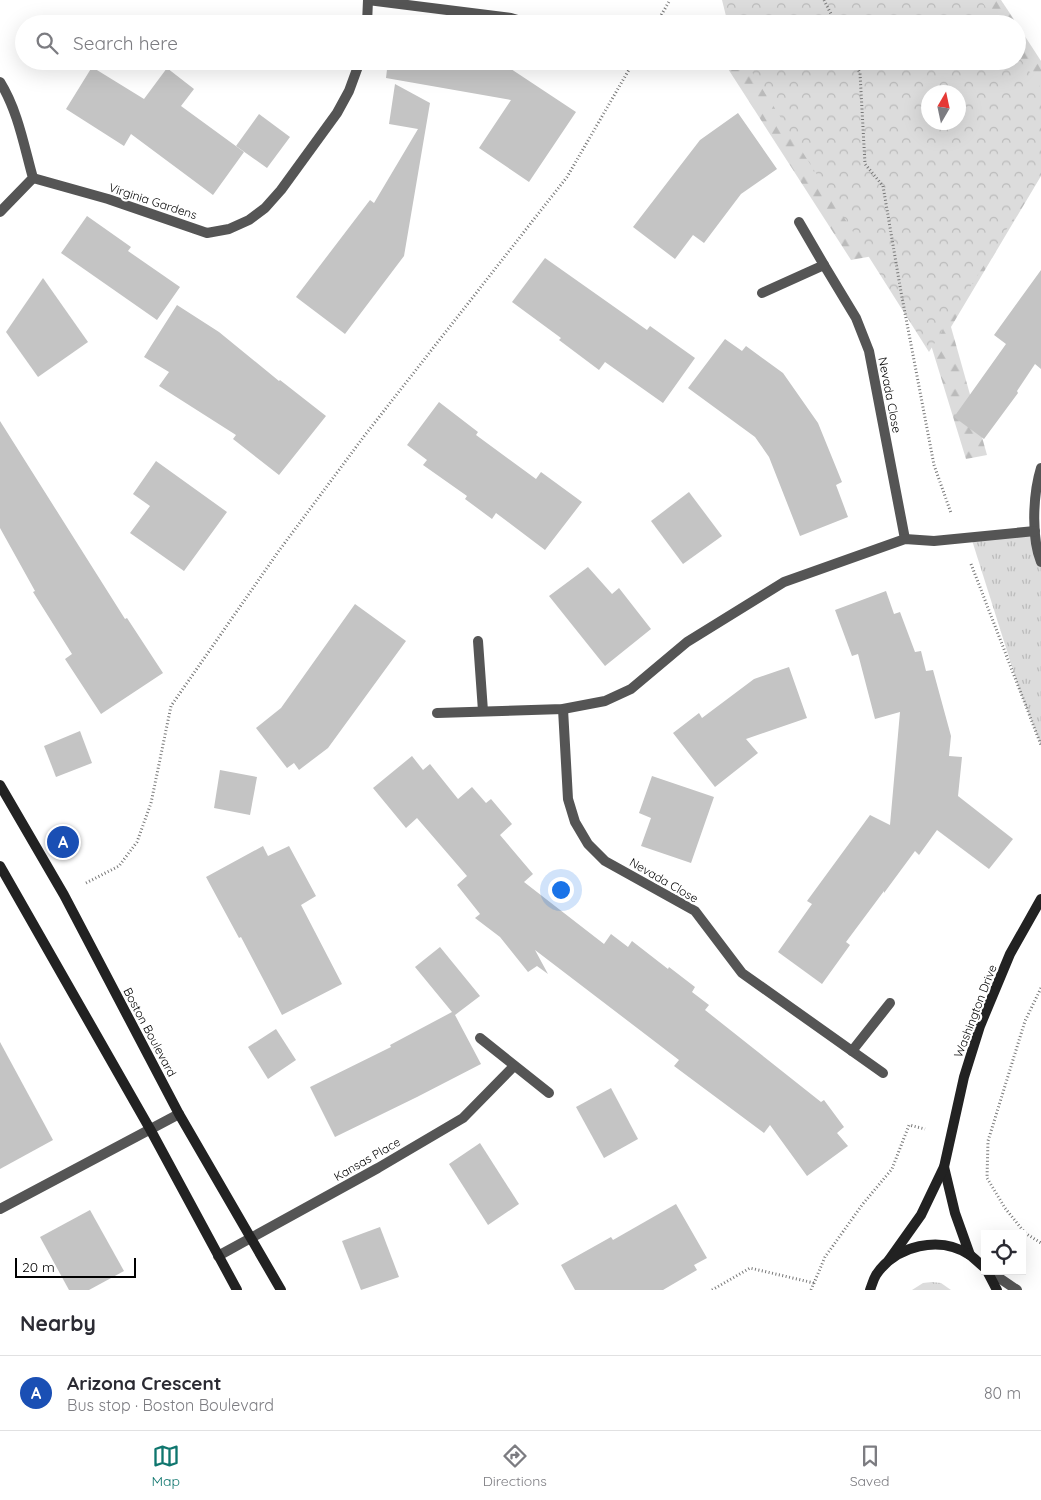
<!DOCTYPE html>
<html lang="en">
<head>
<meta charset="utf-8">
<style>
	body { margin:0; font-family:Quicksand,sans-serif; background:#f7f7f7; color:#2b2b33 }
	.controls { position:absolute; right:15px; bottom:15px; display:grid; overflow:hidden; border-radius:0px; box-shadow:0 5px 20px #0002 }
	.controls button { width:45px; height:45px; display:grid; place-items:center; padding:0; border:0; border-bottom:1px solid #e1e1e2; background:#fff; color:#2b2b33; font:25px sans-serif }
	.compass { position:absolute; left:921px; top:85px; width:45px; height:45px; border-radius:50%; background:#fff; box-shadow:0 5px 20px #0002; rotate:9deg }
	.scale { position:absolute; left:15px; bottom:12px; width:121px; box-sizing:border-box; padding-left:5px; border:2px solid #000; border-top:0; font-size:14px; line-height:18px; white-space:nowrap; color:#000; -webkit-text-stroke:4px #fff; paint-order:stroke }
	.you { position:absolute; left:560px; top:889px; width:18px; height:18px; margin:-12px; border:4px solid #fff; border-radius:50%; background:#1a73e8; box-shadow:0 0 0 8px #1a73e833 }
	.badge { display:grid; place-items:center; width:32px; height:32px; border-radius:50%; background:#0f766e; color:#fff; font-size:16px; font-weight:700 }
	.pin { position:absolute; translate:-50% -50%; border:2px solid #fff; box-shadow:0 1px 5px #0006 }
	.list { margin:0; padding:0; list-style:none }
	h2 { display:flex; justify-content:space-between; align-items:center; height:65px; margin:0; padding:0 20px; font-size:21px }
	h2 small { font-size:16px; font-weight:400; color:#7c7c81 }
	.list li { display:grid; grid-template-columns:32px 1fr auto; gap:15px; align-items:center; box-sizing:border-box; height:75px; padding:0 20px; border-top:1px solid #e1e1e2 }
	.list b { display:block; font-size:19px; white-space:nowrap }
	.list p { margin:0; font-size:16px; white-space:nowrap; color:#7c7c81 }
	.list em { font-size:16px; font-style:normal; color:#7c7c81 }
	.icon { flex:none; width:28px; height:28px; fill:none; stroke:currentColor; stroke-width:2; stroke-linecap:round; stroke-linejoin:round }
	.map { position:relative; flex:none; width:1041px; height:1290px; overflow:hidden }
	.search { position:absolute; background:#fff; box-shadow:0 5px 20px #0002; left:15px; right:15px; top:15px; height:55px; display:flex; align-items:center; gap:12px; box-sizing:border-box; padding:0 18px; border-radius:28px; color:#7c7c81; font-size:19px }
	.sheet { height:140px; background:#fff }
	nav { display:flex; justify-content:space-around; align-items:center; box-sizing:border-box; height:70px; border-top:1px solid #e1e1e2; background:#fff; font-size:14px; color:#7c7c81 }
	nav a { display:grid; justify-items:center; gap:2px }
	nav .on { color:#0f766e }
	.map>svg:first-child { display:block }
	.grass { fill:url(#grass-tufts) }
	.forest { fill:url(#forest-firs) }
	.park { fill:url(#park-crowns); fill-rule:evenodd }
	.building { fill:#c4c4c4 }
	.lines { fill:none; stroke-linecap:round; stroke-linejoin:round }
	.path { stroke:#777; stroke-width:3; stroke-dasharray:1 2.5; stroke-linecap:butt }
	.street { stroke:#555; stroke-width:10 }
	.secondary { stroke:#222; stroke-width:10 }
	.labels { text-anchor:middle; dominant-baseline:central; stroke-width:4.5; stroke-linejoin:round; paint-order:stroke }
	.street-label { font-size:12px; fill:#000; stroke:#fff }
</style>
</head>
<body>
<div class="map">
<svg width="1041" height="1290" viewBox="0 0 1041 1290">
	<defs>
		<pattern id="grass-tufts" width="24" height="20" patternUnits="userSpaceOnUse" patternTransform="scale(1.25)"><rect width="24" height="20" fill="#dcdcdc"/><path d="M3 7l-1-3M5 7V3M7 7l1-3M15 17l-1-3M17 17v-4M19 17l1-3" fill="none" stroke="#bbb"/></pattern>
		<pattern id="forest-firs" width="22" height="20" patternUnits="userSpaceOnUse" patternTransform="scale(1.25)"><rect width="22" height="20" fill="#dcdcdc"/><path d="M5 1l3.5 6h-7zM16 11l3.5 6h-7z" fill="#bbb"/></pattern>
		<pattern id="park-crowns" width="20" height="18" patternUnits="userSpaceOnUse" patternTransform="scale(1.25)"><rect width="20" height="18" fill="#dcdcdc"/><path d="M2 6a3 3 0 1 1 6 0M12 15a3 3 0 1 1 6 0" fill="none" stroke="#bbb"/></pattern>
	</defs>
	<rect width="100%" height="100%" fill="#fff"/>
	<g class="grass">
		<path d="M1035,531L1041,562V745L1020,692L970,534Z"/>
		<path d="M932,1282L941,1283L951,1290H912L923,1283Z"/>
	</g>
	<g class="forest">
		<path d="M949,0H1001L1017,24H958Z"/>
		<path d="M1017,24L1041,61V176L951,327L987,455L966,459L927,332L906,250L851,260L723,61H766L920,188L1017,61Z"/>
	</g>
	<g class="park">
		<path d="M722,0H981L997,24H728Z"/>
		<path d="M1017,54L1041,88V175L929,352L745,61H1017ZM928,92H958V122H928Z"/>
	</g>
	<g class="building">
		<path d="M388,61H499L576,112L529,182L479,148L511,100L386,78Z"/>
		<path d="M92,67L144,99L167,68L194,89L181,106L244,152L213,195L131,134L124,146L66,109Z"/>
		<path d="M395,84L430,103L404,256L345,334L296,297L370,200L374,203L418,129L389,124Z"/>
		<path d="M738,113L777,169L741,194L704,243L693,235L675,259L633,227L700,140Z"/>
		<path d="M259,114L290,137L267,168L236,146Z"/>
		<path d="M87,216L131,247L128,251L180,287L157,320L61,253Z"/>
		<path d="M545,258L647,330L650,326L695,358L663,403L605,362L599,370L559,340L561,338L512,302Z"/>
		<path d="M1041,270V369L1035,364L1017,391L1018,393L984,439L954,417L1006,344L994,335Z"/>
		<path d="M43,278L88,342L38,377L6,332Z"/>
		<path d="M177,305L219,332L279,381L280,380L326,416L279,475L233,439L236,435L159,386L169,372L144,357Z"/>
		<path d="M725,339L742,351L746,346L783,373L818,423L842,482L836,485L848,517L800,536L769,457L755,437L688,388Z"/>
		<path d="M439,402L478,432L476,435L536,479L541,472L582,502L545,550L496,513L492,519L465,499L467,496L423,465L427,460L407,445Z"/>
		<path d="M0,421L125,619L127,618L163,673L101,714L65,659L72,654L33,592L35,591L0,528Z"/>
		<path d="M156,461L227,512L184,571L130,533L150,506L133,494Z"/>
		<path d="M689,492L722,536L683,564L651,521Z"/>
		<path d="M588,567L612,594L619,588L651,629L605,666L549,596Z"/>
		<path d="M886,591L894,614L900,612L915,652L921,651L926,671L933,670L951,736L949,756L962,757L958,796L1013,839L989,869L937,830L919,855L915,851L884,893V891L846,942L850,945L822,984L778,952L812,904L807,901L870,815L890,825L900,712L875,719L858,654L852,656L835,610Z"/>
		<path d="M355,604L406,641L328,748L299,770L294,763L287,768L256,728L281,708Z"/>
		<path d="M789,667L807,718L746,739L758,753L715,787L673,733L699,713L702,718L754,679Z"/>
		<path d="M80,731L92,763L56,777L44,746Z"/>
		<path d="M412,756L423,770L430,764L458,799L472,787L486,803L491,799L512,824L500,835L533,874L524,882L604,944L611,934L628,947L632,941L668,969L669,967L695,987L692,992L709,1005L705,1010L821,1102L824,1100L844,1127L837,1133L848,1146L807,1176L770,1125L764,1133L674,1066L679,1060L535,950L548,974L537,966L528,972L500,937L475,918L480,914L457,885L467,876L417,818L406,828L373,788Z"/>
		<path d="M220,770L257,777L250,815L214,808Z"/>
		<path d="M652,776L714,797L691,863L641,846L651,818L639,813Z"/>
		<path d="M263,846L268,856L289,846L316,896L301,905L342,984L282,1015L241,937L239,938L206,877Z"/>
		<path d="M440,947L480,996L455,1015L481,1064L417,1097L335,1137L310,1087L391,1047L390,1045L452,1012L415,967Z"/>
		<path d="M276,1029L296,1060L268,1079L248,1047Z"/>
		<path d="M0,1042L53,1140L0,1169Z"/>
		<path d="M611,1088L638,1139L604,1158L576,1107Z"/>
		<path d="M480,1143L519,1204L488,1225L449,1164Z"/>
		<path d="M676,1204L707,1258L694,1265L697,1270L663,1290H575L561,1265L611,1237L613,1240Z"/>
		<path d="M90,1210L124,1271L89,1290H69L40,1237Z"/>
		<path d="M380,1227L399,1277L361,1290L342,1241Z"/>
	</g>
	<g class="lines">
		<g class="path">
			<path d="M824,0L836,24"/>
			<path d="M656,24L670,0"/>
			<path d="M854,61L860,73L865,164L883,186L901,292L934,465L951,513"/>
			<path d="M971,564L1041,745"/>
			<path d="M86,883L119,866L137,842L151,803L171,706L278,552L365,435L567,177L634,61"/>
			<path d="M1041,988L1025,1021L988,1141L987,1178L1005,1208L1025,1233L1041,1243"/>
			<path d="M712,1290L750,1268L814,1283"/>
			<path d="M811,1290L825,1257L862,1205L892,1169L909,1125L925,1129"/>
		</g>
		<g class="street">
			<path d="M368,0L511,18L531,24"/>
			<path d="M367,24L368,0"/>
			<path d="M0,82C18,111 24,146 33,178L0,212"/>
			<path d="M33,178L108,199L207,233L229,229L249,220L265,208L281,190L337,113L349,91L360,61"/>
			<path d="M824,265L856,318L869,351L905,539"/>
			<path d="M762,293L824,265L799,222"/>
			<path d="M1041,468C1033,494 1031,537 1041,562"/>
			<path d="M478,641L483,711"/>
			<path d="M563,709L568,799L575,822L588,844L605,861L695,911L742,973L883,1073"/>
			<path d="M437,713L563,709L605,701L631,689L687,642L784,582L905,539L934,541L1035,531"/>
			<path d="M480,1038L549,1093"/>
			<path d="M852,1051L890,1003"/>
			<path d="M0,1209L179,1114"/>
			<path d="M218,1256L378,1168L463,1118L514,1066"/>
			<path d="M989,1271L1017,1290"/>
		</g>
		<g class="secondary">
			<path d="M0,785L64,895L179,1114L281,1290"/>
			<path d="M0,866L150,1129L237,1290"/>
			<path d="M944,1167L955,1213L970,1255"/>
			<path d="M889,1260L921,1215L944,1167L964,1077L980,1026L1010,954L1041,899"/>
			<path d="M987,1271L997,1290"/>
			<path d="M870,1290C872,1285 873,1280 876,1275C896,1245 940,1235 970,1255C975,1259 980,1264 985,1268"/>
		</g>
	</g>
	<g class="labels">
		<g class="street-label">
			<text transform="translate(153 201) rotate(18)">Virginia Gardens</text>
			<text transform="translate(890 395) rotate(79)">Nevada Close</text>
			<text transform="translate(664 880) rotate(30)">Nevada Close</text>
			<text transform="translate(975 1011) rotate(-69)">Washington Drive</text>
			<text transform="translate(150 1032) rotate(62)">Boston Boulevard</text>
			<text transform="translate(367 1159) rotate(-30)">Kansas Place</text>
		</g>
	</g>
</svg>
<div class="controls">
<button><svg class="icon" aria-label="locate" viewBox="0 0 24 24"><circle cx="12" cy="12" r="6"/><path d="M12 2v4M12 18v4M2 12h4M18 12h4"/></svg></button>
</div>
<svg class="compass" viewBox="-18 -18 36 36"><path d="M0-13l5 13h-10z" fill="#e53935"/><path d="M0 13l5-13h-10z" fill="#7c7c81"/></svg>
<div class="scale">20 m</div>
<div class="you"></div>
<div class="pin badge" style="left:63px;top:842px;background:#1a4fb4">A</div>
<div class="search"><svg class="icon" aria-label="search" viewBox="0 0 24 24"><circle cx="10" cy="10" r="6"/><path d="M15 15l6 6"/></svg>Search here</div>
</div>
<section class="sheet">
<h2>Nearby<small></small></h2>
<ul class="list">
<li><span class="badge" style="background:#1a4fb4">A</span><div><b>Arizona Crescent</b><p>Bus stop · Boston Boulevard</p></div><em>80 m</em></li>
</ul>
</section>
<nav>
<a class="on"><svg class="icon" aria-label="map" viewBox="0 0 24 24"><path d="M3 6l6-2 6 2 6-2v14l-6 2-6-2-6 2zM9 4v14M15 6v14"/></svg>Map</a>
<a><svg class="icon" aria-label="directions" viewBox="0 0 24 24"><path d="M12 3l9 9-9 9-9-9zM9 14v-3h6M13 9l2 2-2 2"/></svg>Directions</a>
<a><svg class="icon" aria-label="saved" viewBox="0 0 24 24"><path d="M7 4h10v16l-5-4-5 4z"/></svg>Saved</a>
</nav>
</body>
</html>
